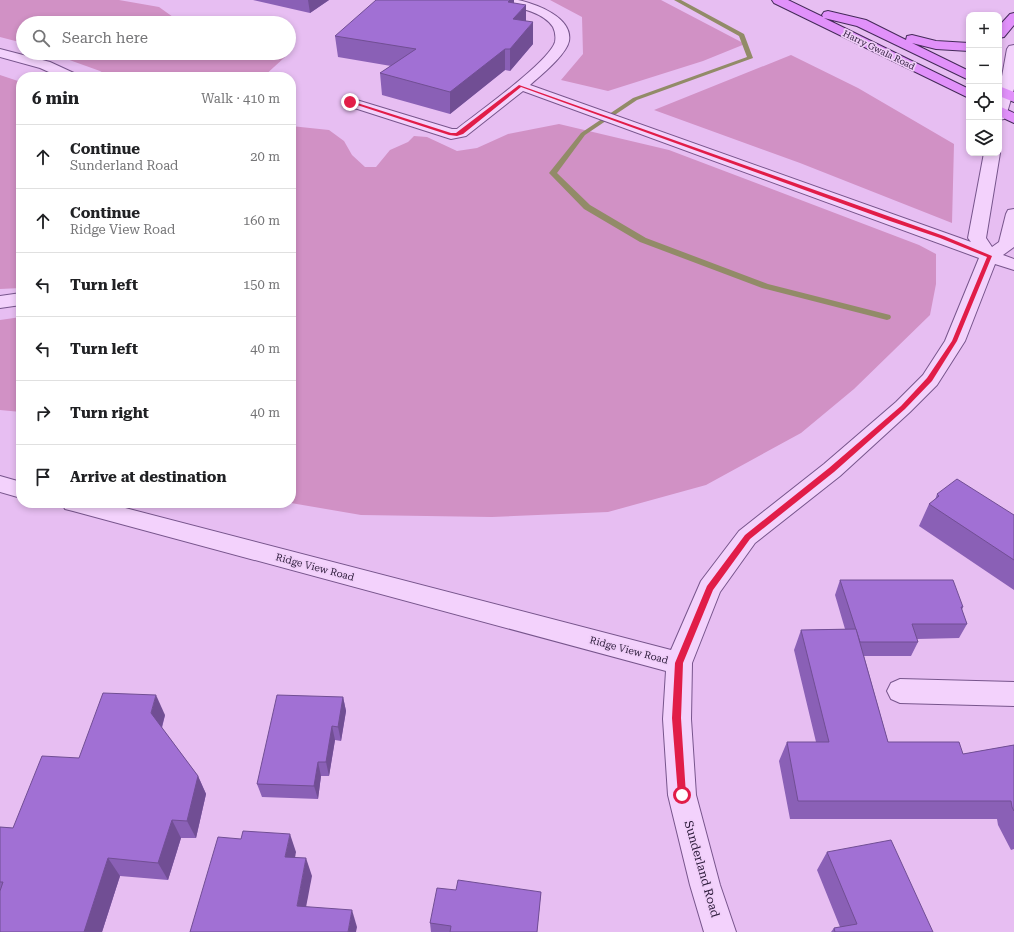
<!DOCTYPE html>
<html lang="en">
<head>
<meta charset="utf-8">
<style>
	body { margin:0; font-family:"Roboto Serif",serif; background:#f2f2f2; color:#202124 }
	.controls { position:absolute; right:12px; top:12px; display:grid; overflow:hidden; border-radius:8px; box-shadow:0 2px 6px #0003 }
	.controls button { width:36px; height:36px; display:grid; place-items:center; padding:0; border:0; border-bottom:1px solid #e0e0e0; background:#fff; color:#202124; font:20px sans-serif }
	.stop { position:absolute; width:12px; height:12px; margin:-9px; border:3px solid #e11d48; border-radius:50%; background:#fff }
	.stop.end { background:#e11d48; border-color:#fff; box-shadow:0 1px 4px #0008 }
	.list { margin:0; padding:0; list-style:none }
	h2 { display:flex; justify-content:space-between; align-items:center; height:52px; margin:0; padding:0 16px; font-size:17px }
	h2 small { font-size:13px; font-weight:400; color:#757577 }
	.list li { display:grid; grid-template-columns:26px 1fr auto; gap:12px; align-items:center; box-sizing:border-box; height:64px; padding:0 16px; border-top:1px solid #e0e0e0 }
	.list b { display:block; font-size:15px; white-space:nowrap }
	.list p { margin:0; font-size:13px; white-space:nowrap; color:#757577 }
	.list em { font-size:13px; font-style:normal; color:#757577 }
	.icon { flex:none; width:22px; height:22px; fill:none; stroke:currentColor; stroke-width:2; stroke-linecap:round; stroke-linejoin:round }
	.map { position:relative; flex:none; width:1014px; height:932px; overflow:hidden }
	.search { position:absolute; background:#fff; box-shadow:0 2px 6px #0003; left:16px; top:16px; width:280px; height:44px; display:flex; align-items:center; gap:10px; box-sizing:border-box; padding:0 14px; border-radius:22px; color:#757577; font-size:15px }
	.panel { position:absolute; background:#fff; box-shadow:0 2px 6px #0003; left:16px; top:72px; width:280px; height:436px; border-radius:16px }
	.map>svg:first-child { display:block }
	.green { fill:#d191c5 }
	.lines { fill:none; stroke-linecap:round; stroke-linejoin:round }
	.stream { fill:#928b68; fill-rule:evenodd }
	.minor-casing { stroke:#77558c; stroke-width:2 }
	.major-casing { stroke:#442a59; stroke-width:2 }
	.minor { fill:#f3d2fc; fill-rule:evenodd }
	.major { fill:#e191fa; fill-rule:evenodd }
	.wall { fill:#8a60b6 }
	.shaded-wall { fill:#714e94 }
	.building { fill:#a170d4; stroke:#714e94 }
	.route { fill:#e11d48 }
	.labels { text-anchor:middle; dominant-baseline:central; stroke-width:3.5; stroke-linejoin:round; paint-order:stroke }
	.far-street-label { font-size:9px; fill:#2c1b3a; stroke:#f0cef9 }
	.street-label { font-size:10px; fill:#2c1b3a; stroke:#f0cef9 }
	.near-street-label { font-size:12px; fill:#2c1b3a; stroke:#f0cef9 }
</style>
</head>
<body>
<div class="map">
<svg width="1014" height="932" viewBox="0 0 1014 932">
	<rect width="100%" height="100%" fill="#e7bef2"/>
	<g class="green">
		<path d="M0,0H119L159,7L173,17L198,23H23V43L0,37Z"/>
		<path d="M550,0H661L745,44L703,61L608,91L561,80L583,54L582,17Z"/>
		<path d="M50,53H285V57L263,77H110L100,71Z"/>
		<path d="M791,55L858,88L954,144L952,223L800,163L654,110Z"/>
		<path d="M0,75L21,82V288L0,289Z"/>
		<path d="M559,124L669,150L919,245L936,254V284L930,315L854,389L801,433L706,485L608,512L492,517L361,515L291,503V126L329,130L344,141L352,155L365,167H376L390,150L408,142L414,136L427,137L457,151L477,148L508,134Z"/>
		<path d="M21,317V412L0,410V320Z"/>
	</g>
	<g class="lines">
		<path class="stream" d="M674,0H681L744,34L753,58L637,100L585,135L557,173L590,205L646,238L768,284L890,315L891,317L890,319L887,320L762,288L640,242L584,209L549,173L581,133L633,98L747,57L739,36Z"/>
		<g class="minor-casing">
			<g id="minor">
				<path d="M493,0C501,0 510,0 518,0C536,4 573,17 569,41C566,55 541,75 530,85L971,242L968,238L984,153H1000L986,238L992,247L999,242L1006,214L1008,210L1014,209V247L1003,255L1014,259V270L995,264L965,341L937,385L910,412L840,476L755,543L720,592L692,663L691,719L696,795L720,885L736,932H704L690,885L668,795L663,719L666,671L73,511L65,509L62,503H106L671,650L701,581L739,531L824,464L896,402L923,375L945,341L979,258L523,91L466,136L451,139L345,105L343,102L345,99L350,98L452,129H457C476,114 549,62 555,42C556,37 555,31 553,27C542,10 513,7 495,3Z"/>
				<path d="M1014,45V89L1006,116L1004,119L999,120V93L1007,49L1009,46Z"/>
				<path d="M0,49L50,62L76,74L78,77H60L40,68L0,57Z"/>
				<path d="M21,293V305L0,308V296Z"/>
				<path d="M0,476L21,482V498L0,492Z"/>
				<path d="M900,679L1014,682V706L900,703L891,699L887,691L891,683Z"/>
			</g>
		</g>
		<g class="major-casing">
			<g id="major">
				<path d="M772,0H788L823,17L822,15L824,12L828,11L866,20L906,40L907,36L912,35L936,41L969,43V51L936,49L912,43L969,71V80L857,26L824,18L969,89V98L774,3Z"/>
				<path d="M1014,13V25L1004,37L999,38V26L1010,14Z"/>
				<path d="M999,86L1014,92V102L999,96Z"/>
				<path d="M999,106L1014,113V123L999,116Z"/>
			</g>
		</g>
		<use href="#minor" class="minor"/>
		<use href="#major" class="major"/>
	</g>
	<g class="wall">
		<path d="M253,0H329L310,13Z"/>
		<path d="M514,3L526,21L533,44L510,71L505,70L450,114L382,95L380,73L391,66L338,57L335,36Z"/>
		<path d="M937,494L1014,515V590L919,526L929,504L935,500Z"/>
		<path d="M840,580L963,607L962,610L967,624L959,638L917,639L918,642L911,656H864L888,742L963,754L1014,745V849L1011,850L998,825L997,819H790L779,761L787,742H816L794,650L801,630L845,629L835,595Z"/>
		<path d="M343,697L346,711L341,741L335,740L329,776H321L318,799L262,797L257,784Z"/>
		<path d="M165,715L162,728L198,776L206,794L196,838H181L168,880L120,876L102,932H0V827L13,828Z"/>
		<path d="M827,852L933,932H831L834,928L840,927L817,870Z"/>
		<path d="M456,890L541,892L537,932H431L430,923Z"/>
	</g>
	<g class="shaded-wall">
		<path d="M308,0H329L310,13Z"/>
		<path d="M510,0H514V16L508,2Z"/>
		<path d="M526,5V25L513,19Z"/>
		<path d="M533,22V44L510,71V49Z"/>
		<path d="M505,49V70L450,114V92Z"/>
		<path d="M156,695L165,715L160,733L151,713Z"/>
		<path d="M343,697L346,711L341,741L338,727Z"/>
		<path d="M332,726L335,740L329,776L326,762Z"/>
		<path d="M318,762L321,776L318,799L314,786Z"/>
		<path d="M198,776L206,794L196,838L187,821Z"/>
		<path d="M172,820L181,838L168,880L158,863Z"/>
		<path d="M290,834L296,852L292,875L285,857Z"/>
		<path d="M108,858L120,876L102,932H84Z"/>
		<path d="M306,858L312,876L303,923L297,906Z"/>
		<path d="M352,910L357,927L356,932H348Z"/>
	</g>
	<g class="building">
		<path d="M376,0H510L508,2L526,5L513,19L533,22L510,49H505L450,92L380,73L416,49L335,36Z"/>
		<path d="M957,479L1014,515V560L929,504L939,496L937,494Z"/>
		<path d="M840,580H953L963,607H961L967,624H912L918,642H860Z"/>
		<path d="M856,629L888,742H959L963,754L1014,745V811L1012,807L1011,801H798L787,742H829L801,630Z"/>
		<path d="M103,693L156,695L151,713L198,776L187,821L172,820L158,863L108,858L84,932H0V891L3,882H0V827L13,828L42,756L79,758Z"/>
		<path d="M277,695L343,697L338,727L332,726L326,762H318L314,786L257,784Z"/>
		<path d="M243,831L290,834L285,857L306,858L297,906L352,910L348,932H190L218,837L241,839Z"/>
		<path d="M891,840L933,932H835L834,928L857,924L827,852Z"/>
		<path d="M458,880L541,892L537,932H450L451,926L430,923L437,888L456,890Z"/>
	</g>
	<path class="route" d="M519,85L944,236L992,256L957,341L932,381L905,409L834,472L750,539L713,590L683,663L681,718L686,795L685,798L682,799L679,798L678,795L672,718L675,663L707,586L745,535L829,468L901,406L927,378L952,341L987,257L940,238L887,220L521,87L463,134L457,136L449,135L348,102L351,101L451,133H456Z"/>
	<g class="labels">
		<g class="far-street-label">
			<text transform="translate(879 50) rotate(26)">Harry Gwala Road</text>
		</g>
		<g class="street-label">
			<text transform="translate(315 567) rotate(15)">Ridge View Road</text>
			<text transform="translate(629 650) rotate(15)">Ridge View Road</text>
		</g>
		<g class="near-street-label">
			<text transform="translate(702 869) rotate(74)">Sunderland Road</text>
		</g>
	</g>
</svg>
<div class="controls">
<button>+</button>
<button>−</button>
<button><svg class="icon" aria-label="locate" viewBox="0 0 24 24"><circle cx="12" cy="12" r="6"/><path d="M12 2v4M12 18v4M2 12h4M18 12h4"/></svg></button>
<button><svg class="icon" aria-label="layers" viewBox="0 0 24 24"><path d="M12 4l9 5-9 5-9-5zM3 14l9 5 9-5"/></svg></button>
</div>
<div class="stop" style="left:682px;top:795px"></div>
<div class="stop end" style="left:350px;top:102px"></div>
<div class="search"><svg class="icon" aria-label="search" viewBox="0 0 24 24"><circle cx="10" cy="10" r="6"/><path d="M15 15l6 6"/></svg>Search here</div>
<section class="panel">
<h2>6 min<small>Walk · 410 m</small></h2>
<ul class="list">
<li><svg class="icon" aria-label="ahead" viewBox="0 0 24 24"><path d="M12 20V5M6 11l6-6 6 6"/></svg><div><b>Continue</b><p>Sunderland Road</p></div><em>20 m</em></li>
<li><svg class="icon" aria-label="ahead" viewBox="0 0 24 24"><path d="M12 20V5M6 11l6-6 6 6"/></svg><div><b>Continue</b><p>Ridge View Road</p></div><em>160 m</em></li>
<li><svg class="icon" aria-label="left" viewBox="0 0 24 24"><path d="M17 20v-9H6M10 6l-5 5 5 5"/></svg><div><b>Turn left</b></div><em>150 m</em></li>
<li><svg class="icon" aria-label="left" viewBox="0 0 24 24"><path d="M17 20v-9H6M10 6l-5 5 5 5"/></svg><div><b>Turn left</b></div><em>40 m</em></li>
<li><svg class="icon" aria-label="right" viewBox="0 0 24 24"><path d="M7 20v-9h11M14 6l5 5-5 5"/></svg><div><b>Turn right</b></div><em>40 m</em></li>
<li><svg class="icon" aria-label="arrive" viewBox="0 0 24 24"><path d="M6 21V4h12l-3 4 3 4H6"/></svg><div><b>Arrive at destination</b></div></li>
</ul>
</section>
</div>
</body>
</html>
